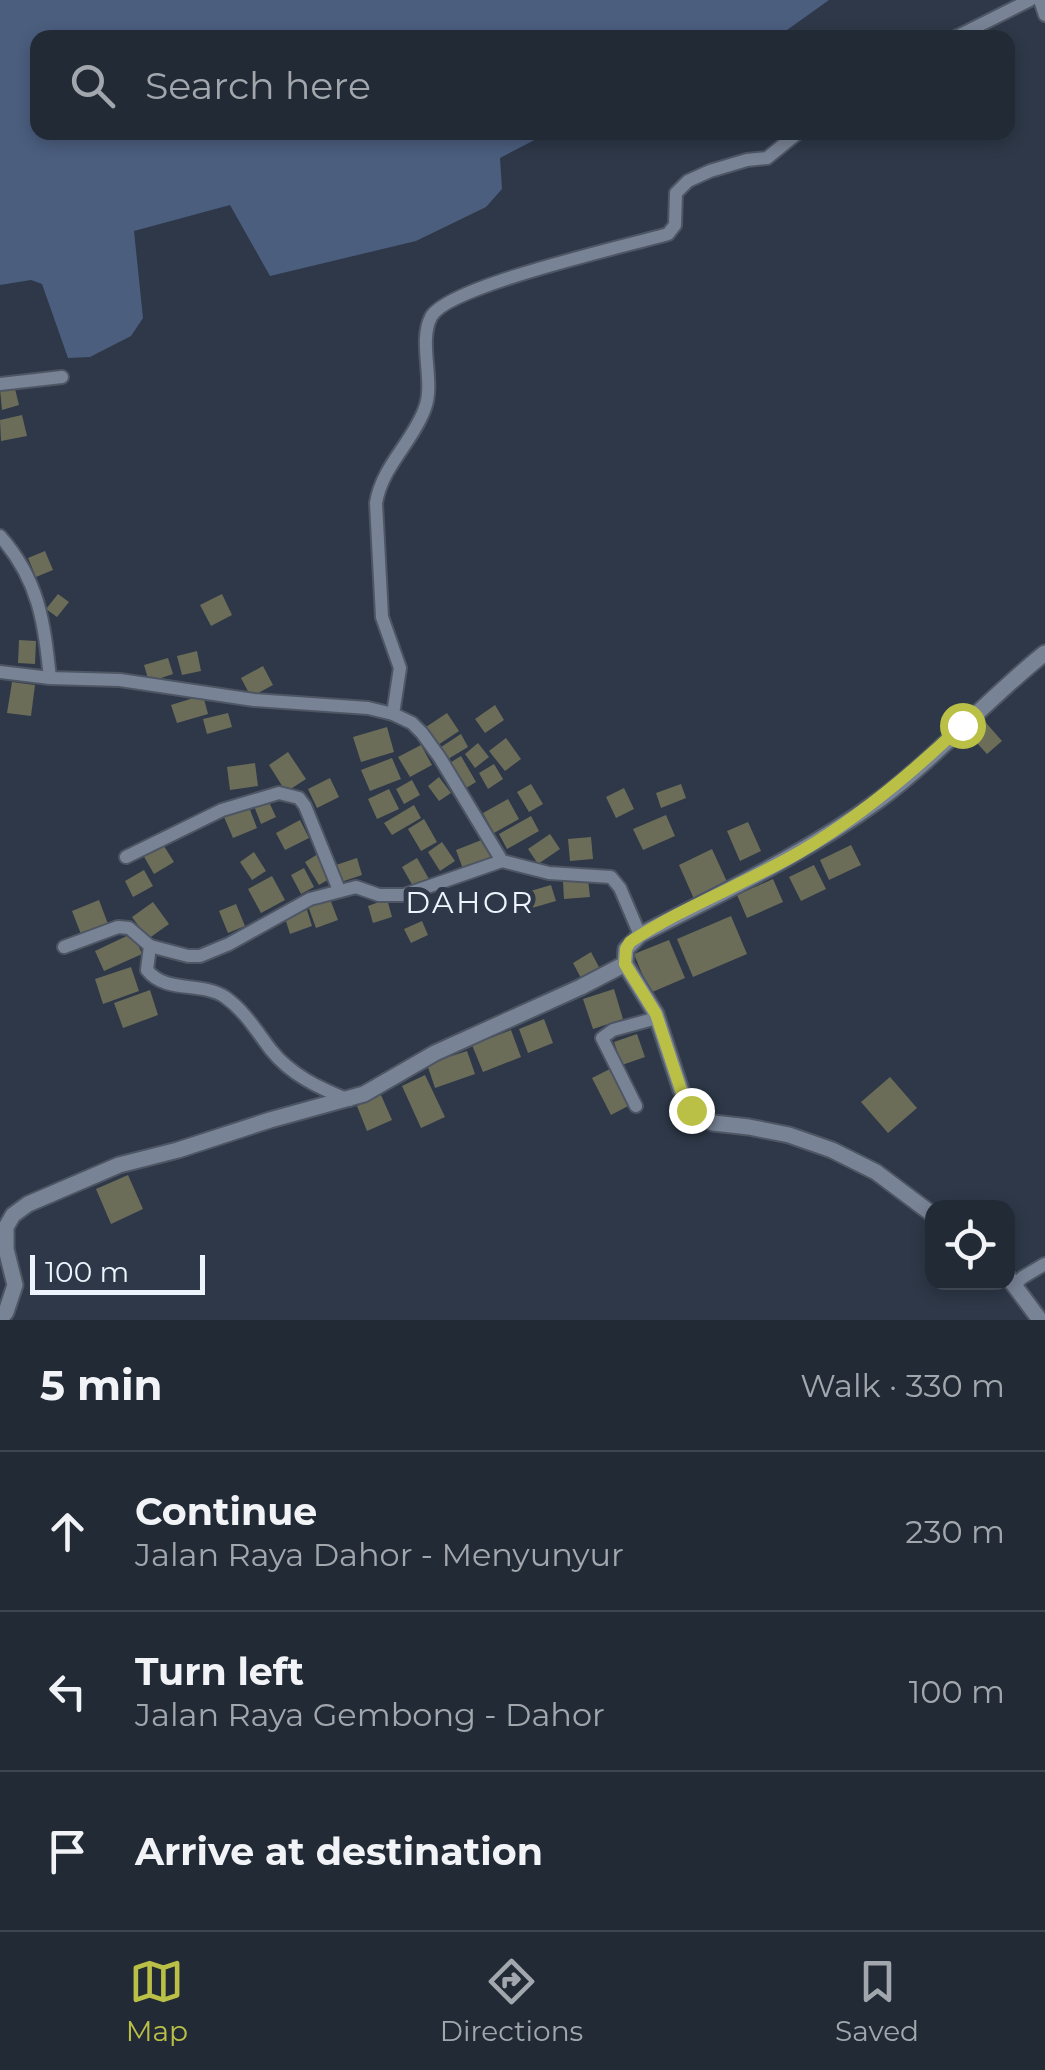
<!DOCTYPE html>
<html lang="en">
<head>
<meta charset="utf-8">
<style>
	body { margin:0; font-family:Montserrat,sans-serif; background:#2e3642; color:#f1f3f6 }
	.controls { position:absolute; right:30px; bottom:30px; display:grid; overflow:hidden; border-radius:20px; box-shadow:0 5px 15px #0003 }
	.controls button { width:90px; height:90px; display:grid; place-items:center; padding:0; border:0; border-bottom:2px solid #3f4651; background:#222a36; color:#f1f3f6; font:50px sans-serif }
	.scale { position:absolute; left:30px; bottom:25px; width:175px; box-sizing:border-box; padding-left:10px; border:5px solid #edf4fe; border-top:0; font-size:28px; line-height:35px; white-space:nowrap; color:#edf4fe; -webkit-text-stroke:8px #2e3848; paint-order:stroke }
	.stop { position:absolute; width:30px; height:30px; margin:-22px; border:8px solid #bac045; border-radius:50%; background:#fff }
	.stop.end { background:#bac045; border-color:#fff; box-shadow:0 2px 10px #0008 }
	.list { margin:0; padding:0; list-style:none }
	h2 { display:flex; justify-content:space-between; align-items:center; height:130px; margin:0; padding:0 40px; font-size:42px }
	h2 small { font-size:32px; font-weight:400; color:#a2a7ad }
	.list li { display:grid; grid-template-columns:65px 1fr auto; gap:30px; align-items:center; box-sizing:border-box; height:160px; padding:0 40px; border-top:2px solid #3f4651 }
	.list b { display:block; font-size:38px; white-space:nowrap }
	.list p { margin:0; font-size:32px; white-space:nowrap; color:#a2a7ad }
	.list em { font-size:32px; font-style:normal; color:#a2a7ad }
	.icon { flex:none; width:55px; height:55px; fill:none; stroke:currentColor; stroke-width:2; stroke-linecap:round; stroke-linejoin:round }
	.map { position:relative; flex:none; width:1045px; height:1320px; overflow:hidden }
	.search { position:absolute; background:#222a36; box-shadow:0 5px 15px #0003; left:30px; right:30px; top:30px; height:110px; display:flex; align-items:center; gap:25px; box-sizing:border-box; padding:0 35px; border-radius:20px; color:#a2a7ad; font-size:38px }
	.sheet { height:610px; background:#222a36 }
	nav { display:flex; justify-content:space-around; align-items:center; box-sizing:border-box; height:140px; border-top:2px solid #3f4651; background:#222a36; font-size:28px; color:#a2a7ad }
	nav a { display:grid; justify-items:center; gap:5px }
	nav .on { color:#bac045 }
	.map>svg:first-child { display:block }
	.green { fill:#4b5e7e }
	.building { fill:#6b6d58 }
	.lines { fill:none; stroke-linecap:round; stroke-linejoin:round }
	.minor-casing { stroke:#4e5664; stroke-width:16 }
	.tertiary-casing { stroke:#4e5664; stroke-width:19 }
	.minor { stroke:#788396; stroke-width:12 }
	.tertiary { stroke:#788396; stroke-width:15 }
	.route { stroke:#bac045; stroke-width:12 }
	.labels { text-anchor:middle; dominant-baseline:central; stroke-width:10; stroke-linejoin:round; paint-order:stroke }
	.quarter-label { font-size:30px; letter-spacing:2.5px; fill:#edf4fe; stroke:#2e3848 }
</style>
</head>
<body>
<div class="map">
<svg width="1045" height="1320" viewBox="0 0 1045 1320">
	<rect width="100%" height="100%" fill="#2e3848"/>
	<path class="green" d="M0,0H829L787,30L772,37L38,38V132L548,133L500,158L502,189L486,207L416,241L270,276L230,205L134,231L143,318L131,336L90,357L68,358L42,284L31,280L0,285Z"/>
	<g class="building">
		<path d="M14,385L19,405L2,410L0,389Z"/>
		<path d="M22,415L27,436L1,441L0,420Z"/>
		<path d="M45,551L53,570L36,577L28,558Z"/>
		<path d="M58,594L69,602L57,617L46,609Z"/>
		<path d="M222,594L232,615L211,626L200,605Z"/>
		<path d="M19,640L36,641L35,664L18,663Z"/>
		<path d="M197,651L201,671L182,675L177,656Z"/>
		<path d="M168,658L173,674L149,682L144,665Z"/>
		<path d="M263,666L273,685L251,697L241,678Z"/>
		<path d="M12,682L35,685L31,716L7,713Z"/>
		<path d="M203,695L208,714L177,723L171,705Z"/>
		<path d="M495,705L504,720L485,733L475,719Z"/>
		<path d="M228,713L232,727L207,734L203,719Z"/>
		<path d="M447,713L459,731L438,745L426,727Z"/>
		<path d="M980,716L1002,741L987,754L965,730Z"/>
		<path d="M387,727L394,752L361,762L353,737Z"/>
		<path d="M461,734L468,747L448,759L441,747Z"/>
		<path d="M506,738L521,759L505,771L489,751Z"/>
		<path d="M478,743L489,757L475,768L465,754Z"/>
		<path d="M421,745L432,765L410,777L398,757Z"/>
		<path d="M288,752L306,779L286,792L269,765Z"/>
		<path d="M461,756L476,782L463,790L448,764Z"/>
		<path d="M392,758L401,779L370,791L361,770Z"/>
		<path d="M255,763L258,786L230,790L227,767Z"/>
		<path d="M494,764L503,779L488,789L479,773Z"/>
		<path d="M439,777L451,793L439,801L428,786Z"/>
		<path d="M330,778L339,797L317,808L308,789Z"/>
		<path d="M412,780L420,795L404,804L396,789Z"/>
		<path d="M531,784L543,804L529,812L517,792Z"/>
		<path d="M681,784L686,798L661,808L656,793Z"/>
		<path d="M624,788L634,809L616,818L606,797Z"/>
		<path d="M389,789L399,809L377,819L368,799Z"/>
		<path d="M508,799L519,819L494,833L483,813Z"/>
		<path d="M268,800L276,817L261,824L254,806Z"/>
		<path d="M414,805L421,818L392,835L384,823Z"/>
		<path d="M249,807L257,828L233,838L224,817Z"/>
		<path d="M666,815L675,836L643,850L633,829Z"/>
		<path d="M531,816L539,831L507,849L499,834Z"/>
		<path d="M424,819L437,842L421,851L408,829Z"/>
		<path d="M300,820L309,838L285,850L276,833Z"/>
		<path d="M748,822L761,851L740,861L727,831Z"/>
		<path d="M550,834L560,849L538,864L528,849Z"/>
		<path d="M591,837L593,859L570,861L568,839Z"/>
		<path d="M484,839L491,859L463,869L456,850Z"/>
		<path d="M442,842L455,861L440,871L428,852Z"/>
		<path d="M162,843L174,862L154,874L143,855Z"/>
		<path d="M851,845L861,865L829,880L820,860Z"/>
		<path d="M712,849L728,884L694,899L679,865Z"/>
		<path d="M254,852L266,871L252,880L240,862Z"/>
		<path d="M318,854L331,878L319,885L305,862Z"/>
		<path d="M357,858L362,875L341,882L336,865Z"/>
		<path d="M417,858L429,879L414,888L402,867Z"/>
		<path d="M814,865L826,889L801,901L789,877Z"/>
		<path d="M304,868L314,887L301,894L291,875Z"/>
		<path d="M144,870L153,886L133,897L125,881Z"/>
		<path d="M272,876L285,900L261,913L248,889Z"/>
		<path d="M588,879L590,897L564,899L563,882Z"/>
		<path d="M773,879L783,902L747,918L737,895Z"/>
		<path d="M551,885L556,901L532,908L527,892Z"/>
		<path d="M330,899L338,920L316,928L308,906Z"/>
		<path d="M387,899L392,917L373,923L368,906Z"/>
		<path d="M99,900L108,924L81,934L72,911Z"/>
		<path d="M153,902L169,924L148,939L132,917Z"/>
		<path d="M236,904L245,926L228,933L219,911Z"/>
		<path d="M307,910L312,926L290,934L285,918Z"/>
		<path d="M731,916L747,954L693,977L677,939Z"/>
		<path d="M422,921L428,935L411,943L404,929Z"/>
		<path d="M133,933L142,954L104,971L95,951Z"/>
		<path d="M669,940L685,978L650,993L634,954Z"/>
		<path d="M591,952L600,969L582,980L573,963Z"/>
		<path d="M131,967L139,991L103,1004L95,979Z"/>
		<path d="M614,989L623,1019L593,1029L583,999Z"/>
		<path d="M150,990L158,1015L123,1028L114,1003Z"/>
		<path d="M544,1019L553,1043L528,1053L519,1029Z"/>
		<path d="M511,1030L521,1057L483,1072L472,1045Z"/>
		<path d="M637,1034L645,1057L622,1065L614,1042Z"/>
		<path d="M467,1051L475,1074L435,1088L427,1064Z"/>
		<path d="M612,1068L630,1105L611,1115L592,1078Z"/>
		<path d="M425,1075L445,1117L421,1128L402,1086Z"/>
		<path d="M890,1077L917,1108L888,1133L861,1102Z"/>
		<path d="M381,1095L392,1120L367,1131L357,1106Z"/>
		<path d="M128,1175L143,1209L111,1224L96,1189Z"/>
	</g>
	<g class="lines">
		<g class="minor-casing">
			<g id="minor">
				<path d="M1040,0L1045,15"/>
				<path d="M954,38L1030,0"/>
				<path d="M0,384L62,377"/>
				<path d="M0,536C39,580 44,622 50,678"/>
				<path d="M0,672L50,678L120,680L254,700L368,708L393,714L412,723L422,733L440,758L502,861L549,873L611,877L620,888L640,935"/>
				<path d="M393,714L400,668L382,617L376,503C382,466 413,442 425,408C435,382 418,342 431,317C447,286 627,246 668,234L675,225L676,193L688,181L710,171L747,160L767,158L799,132"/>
				<path d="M126,857L222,810L279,793L299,798L305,806L339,890"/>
				<path d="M150,946L147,970C166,994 201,981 225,997C245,1011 257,1032 271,1050C291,1075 319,1088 349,1100"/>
				<path d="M64,947L118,927L129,928L150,946L188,956H200L229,944L310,899L356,887L379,895H404L502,861"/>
				<path d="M636,1106L602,1038L613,1030L657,1018"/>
				<path d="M1014,1285L1023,1277L1045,1264"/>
			</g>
		</g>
		<g class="tertiary-casing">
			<g id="tertiary">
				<path d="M625,964L626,949L640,935C721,893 805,854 879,800C938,756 987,699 1045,653"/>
				<path d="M625,964L656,1014L681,1090L695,1114L713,1123L749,1127L789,1135L832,1150L876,1172L932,1214"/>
				<path d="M1008,1277L1040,1320"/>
				<path d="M0,1319L6,1312L15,1285L6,1249V1227L13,1215L28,1204L119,1165L178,1150L270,1120L364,1094L435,1053L581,987L625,964"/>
			</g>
		</g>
		<use href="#minor" class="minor"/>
		<use href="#tertiary" class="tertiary"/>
	</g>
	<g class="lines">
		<path class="route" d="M691,1110L681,1090L656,1014L625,964L626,949L630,942C683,907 745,884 800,852C860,817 912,773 962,725"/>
	</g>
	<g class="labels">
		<g class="quarter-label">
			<text x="470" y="902">DAHOR</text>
		</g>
	</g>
</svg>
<div class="controls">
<button><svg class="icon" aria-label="locate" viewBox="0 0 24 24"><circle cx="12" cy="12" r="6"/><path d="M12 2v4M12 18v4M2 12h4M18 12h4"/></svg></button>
</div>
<div class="scale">100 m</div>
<div class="stop" style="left:962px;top:725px"></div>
<div class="stop end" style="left:691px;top:1110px"></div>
<div class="search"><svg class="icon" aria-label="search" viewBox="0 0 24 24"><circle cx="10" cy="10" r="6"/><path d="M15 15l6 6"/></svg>Search here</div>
</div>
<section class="sheet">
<h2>5 min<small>Walk · 330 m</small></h2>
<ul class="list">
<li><svg class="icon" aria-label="ahead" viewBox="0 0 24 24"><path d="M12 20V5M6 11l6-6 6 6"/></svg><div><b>Continue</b><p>Jalan Raya Dahor - Menyunyur</p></div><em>230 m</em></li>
<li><svg class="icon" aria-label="left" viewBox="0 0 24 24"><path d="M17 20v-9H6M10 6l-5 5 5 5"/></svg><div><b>Turn left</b><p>Jalan Raya Gembong - Dahor</p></div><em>100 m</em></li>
<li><svg class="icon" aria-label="arrive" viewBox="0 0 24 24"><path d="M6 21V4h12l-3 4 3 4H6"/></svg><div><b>Arrive at destination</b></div></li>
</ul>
</section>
<nav>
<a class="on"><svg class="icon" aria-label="map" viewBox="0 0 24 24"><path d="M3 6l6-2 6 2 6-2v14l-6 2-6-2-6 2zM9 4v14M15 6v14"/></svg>Map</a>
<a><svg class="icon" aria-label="directions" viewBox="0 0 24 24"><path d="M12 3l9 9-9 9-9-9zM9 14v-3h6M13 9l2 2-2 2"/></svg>Directions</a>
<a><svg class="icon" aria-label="saved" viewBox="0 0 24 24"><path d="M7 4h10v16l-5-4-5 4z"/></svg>Saved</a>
</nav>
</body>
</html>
